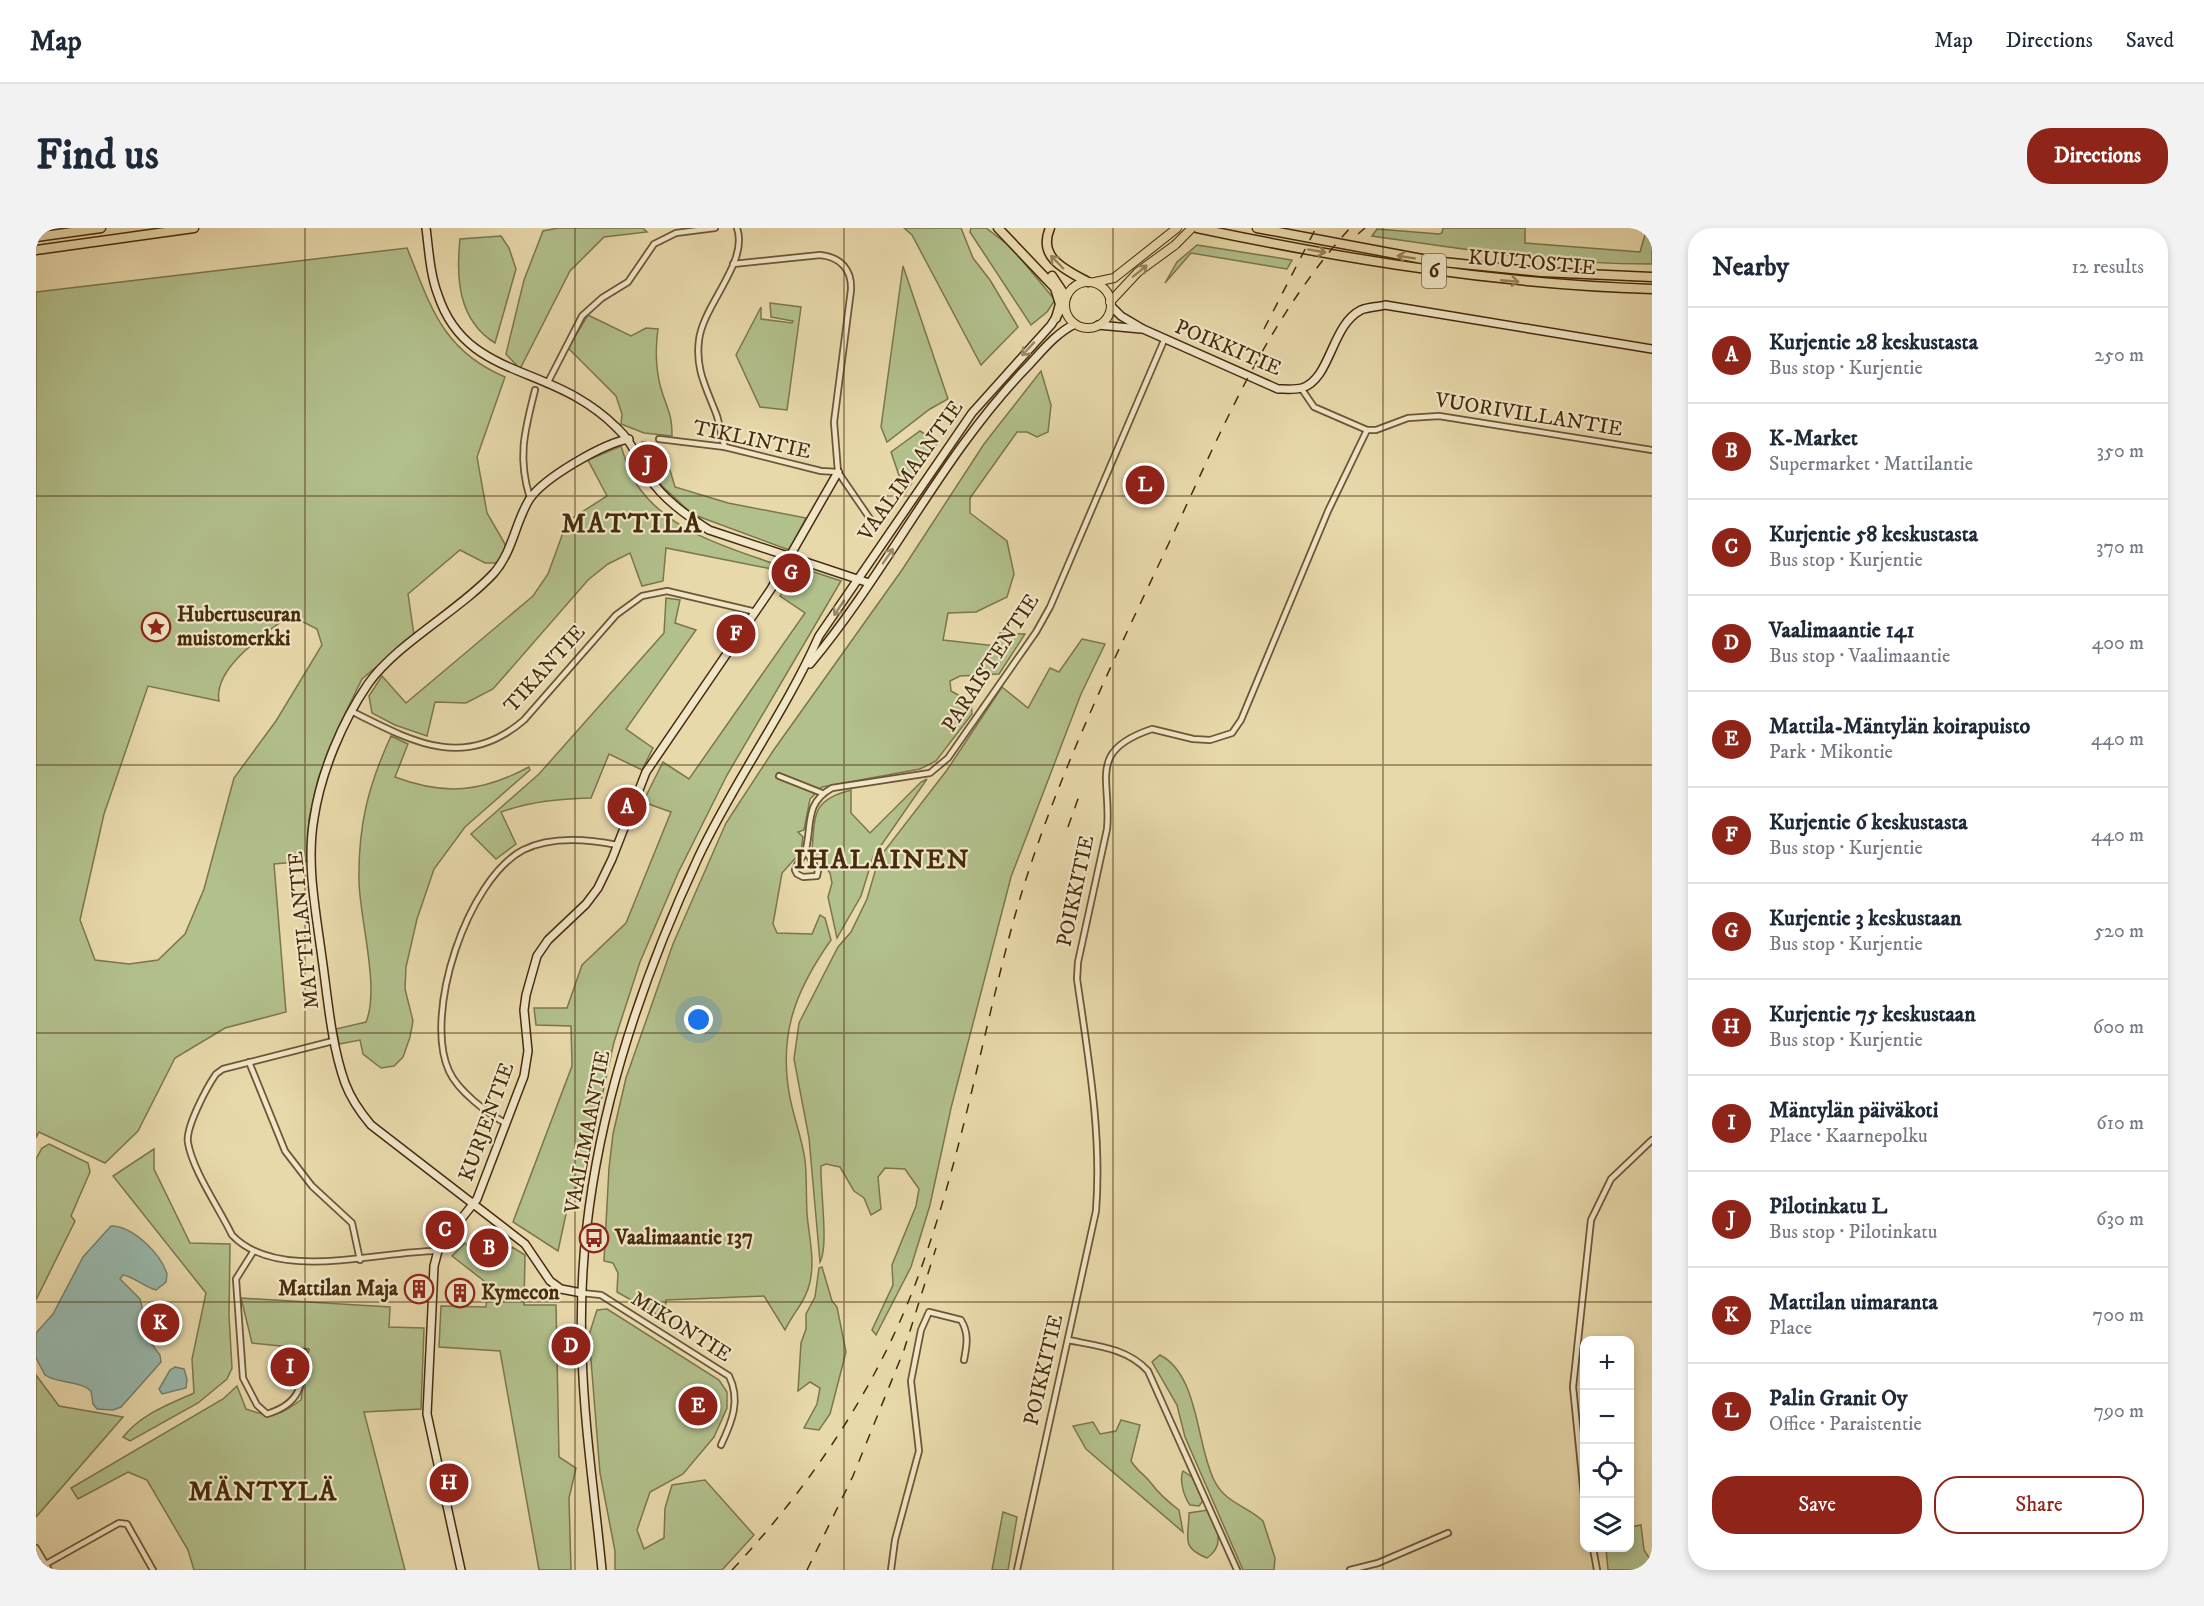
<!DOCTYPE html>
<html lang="en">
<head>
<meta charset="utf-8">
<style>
	body { margin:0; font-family:"IM FELL DW Pica",serif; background:#f2f2f3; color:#1f2937 }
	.controls { position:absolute; right:18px; bottom:18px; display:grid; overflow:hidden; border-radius:12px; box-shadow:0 3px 9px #0003 }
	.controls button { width:54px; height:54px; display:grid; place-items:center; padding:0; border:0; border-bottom:2px solid #e0e1e3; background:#fff; color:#1f2937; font:30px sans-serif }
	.you { position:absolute; left:663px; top:792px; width:21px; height:21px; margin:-15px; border:4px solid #fff; border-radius:50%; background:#1a73e8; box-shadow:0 0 0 9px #1a73e833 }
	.badge { display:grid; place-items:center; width:39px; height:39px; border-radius:50%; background:#8f2418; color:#fff; font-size:20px; font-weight:700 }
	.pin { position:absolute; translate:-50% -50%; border:3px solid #fff; box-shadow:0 2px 6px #0006 }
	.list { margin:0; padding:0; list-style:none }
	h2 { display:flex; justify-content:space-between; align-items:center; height:78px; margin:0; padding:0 24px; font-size:26px }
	h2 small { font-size:20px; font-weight:400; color:#747a83 }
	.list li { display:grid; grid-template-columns:39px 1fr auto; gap:18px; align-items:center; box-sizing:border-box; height:96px; padding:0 24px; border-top:2px solid #e0e1e3 }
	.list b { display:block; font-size:22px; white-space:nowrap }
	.list p { margin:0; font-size:20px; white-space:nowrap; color:#747a83 }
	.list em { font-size:20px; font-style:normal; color:#747a83 }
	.actions { display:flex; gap:12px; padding:18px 24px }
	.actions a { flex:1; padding:14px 0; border:2px solid #8f2418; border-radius:24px; text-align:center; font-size:21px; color:#8f2418 }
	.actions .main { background:#8f2418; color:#fff }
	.icon { flex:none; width:33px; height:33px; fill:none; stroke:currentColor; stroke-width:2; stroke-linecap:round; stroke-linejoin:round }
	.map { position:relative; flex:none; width:1616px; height:1342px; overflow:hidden; border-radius:24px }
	header { display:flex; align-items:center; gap:36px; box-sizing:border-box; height:84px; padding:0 30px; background:#fff; border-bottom:2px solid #e0e1e3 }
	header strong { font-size:28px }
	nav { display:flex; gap:33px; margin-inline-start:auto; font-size:21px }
	.intro { display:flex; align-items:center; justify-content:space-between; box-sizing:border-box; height:144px; padding:0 36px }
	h1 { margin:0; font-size:42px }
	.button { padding:15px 27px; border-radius:24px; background:#8f2418; color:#fff; font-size:21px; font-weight:700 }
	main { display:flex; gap:36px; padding:0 36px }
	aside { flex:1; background:#fff; border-radius:24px; box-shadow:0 3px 9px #0003 }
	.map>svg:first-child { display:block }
	.green { fill:#b2c08c; stroke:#7c764c; stroke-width:1.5; fill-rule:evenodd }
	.water { fill:#98b9ae; stroke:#77806d; stroke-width:1.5 }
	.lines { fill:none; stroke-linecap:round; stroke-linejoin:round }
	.street-casing { stroke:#6e5634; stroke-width:8 }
	.secondary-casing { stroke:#462b0c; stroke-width:10 }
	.primary-casing { stroke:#462b0c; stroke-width:10 }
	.highway-casing { stroke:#462b0c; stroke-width:11 }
	.street { stroke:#f0e6c8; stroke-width:4.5 }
	.secondary { stroke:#f0e6c8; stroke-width:7 }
	.primary { stroke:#e8d9ab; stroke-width:8 }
	.highway { stroke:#e8d9ab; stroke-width:8 }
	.rail { stroke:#462b0c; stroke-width:1.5; stroke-dasharray:10 10; stroke-linecap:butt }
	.primary-bridge-casing { stroke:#462b0c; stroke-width:10; stroke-linecap:butt }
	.primary-bridge { stroke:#e8d9ab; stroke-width:8 }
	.oneway { stroke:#97825c }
	.oneway2 { stroke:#9b886a }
	.grid { fill:none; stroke:#462b0c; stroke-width:1.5; stroke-opacity:0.55 }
	.labels { text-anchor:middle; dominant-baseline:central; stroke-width:4.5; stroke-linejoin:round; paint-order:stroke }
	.shield { fill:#f0e6c8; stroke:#796344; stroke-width:1.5 }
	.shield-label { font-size:20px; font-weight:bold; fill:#462b0c }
	.street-label { font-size:21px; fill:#462b0c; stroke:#f0e6c8 }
	.poi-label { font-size:21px; font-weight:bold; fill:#462b0c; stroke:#f0e6c8; text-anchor:start }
	.district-label { font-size:27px; font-weight:bold; letter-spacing:1.5px; fill:#462b0c; stroke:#f0e6c8 }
</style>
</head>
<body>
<header>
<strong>Map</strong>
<nav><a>Map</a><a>Directions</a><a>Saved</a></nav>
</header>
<div class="intro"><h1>Find us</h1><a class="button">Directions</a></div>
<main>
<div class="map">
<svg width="1616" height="1342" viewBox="0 0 1616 1342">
	<rect width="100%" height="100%" fill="#e8d9ab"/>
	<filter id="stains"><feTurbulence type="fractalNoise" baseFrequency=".00333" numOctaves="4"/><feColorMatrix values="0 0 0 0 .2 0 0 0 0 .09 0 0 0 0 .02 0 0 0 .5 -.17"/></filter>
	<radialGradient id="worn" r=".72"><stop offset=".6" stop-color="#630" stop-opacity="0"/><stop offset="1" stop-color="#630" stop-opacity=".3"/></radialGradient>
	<g class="green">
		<path d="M522,0H607L611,4L568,9L534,43L484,141L470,126L488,52L507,3Z"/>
		<path d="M868,0H925L937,30L954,52L982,99L945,137L876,7Z"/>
		<path d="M935,0H950L975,19L1019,72L1011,84L995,97L934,4Z"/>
		<path d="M1407,0H1489V15L1604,24L1611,0H1616V36C1518,36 1432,22 1336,8L1341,1L1403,6L1406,5Z"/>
		<path d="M465,8L473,20L480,41L459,115C422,92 420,50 424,11Z"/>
		<path d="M1161,17L1256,32L1251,41L1155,25L1129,55L1141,34Z"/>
		<path d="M371,20C395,79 406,122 469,149L441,229L451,285L469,316L468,329L459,335H449L424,322L372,366L378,407L326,451L303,498L282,551L273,591L271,633L238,636L250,784L189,800L139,830L102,903L69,935L3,904L0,910V64ZM254,387L281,401L286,417L240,493L198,550L168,661L149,706L122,732L93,736L59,732L44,692L68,586L112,458L183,473C177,439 231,405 254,387Z"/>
		<path d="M867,38L912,171L894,181L851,214L845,199Z"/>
		<path d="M734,75L765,79L751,182L724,179L700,127L725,79V91L756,95L757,93L735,89Z"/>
		<path d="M552,87L595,108L610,100L622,101C619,123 620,147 627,167C633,184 636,189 636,208L608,205L585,196L586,186L580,168L532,120Z"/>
		<path d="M1005,143L1015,177L1012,204L1001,209L991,204H981L934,270V285L971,313L978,346L971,369L940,384L912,385L907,412L960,418L964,405L989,406L963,446L924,448L914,453L915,463L935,474L936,486L900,533L884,541L786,559L774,571L768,602L762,604L767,609L765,624L746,645L737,696L741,705L776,706L784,687L789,690L795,712C759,763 742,807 754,870C758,890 766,911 769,932C771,950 770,968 771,986C773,1009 779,1031 774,1054C770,1073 757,1085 749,1102L728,1068L630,1072L629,1091L581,1064L582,1045L577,1035L568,1033L573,940L577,906L590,850L637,716L690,595L737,523L866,342L948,216Z"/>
		<path d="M884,203L902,214L869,265L855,224Z"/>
		<path d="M606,214C629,214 634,243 639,259L692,275L770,290L753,322L656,286L625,257Z"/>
		<path d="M585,218C589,230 593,246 601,257C634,305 692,319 744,338L741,342L630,320L627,353L606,358L594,325L572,336L552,352L457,461L430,475L399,474L391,508L359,497L336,485L333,468L346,448L370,475L497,368L512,346L528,302L535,291L571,268L552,232Z"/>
		<path d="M763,339L805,353L691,547L642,645L604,734L578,814L549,945L533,972L522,1023L477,994L536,838L535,798L500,797L498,780H531L546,737L590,695L635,584L607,574L627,534L653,551L769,385L744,368Z"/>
		<path d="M630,370L644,372L639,395L660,402L590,501L617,520L606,542L573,526L555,570C523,571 496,573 465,584L480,616L460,631L435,606L503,546L628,405Z"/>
		<path d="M1046,411L1069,416L1045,466L975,649L915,880L894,977L875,1039L840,1107L836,1102L857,1057L856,1037L880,978L883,961L869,941L849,940L842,949L845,981L835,987L828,970L818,963L804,939L790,936L785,938C784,961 793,1019 784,1034L773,910L758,831L763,795L802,719L815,704L831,671L843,630L911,542L966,459L992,480L1014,440L1023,444Z"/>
		<path d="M355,508L372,516L359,549C409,568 446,564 493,539L494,542L429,599L398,641L381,691L370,739L369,761L377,793L374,809L367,829L358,838L345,840L327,826L324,812L303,816L300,801L330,794C344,761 324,692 323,654C322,598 332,558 355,508Z"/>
		<path d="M891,551L837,629L825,668L801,710L792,669L796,655L794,645L776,622C779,586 776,572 815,562V585L834,605L885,554Z"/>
		<path d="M13,916L52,935L54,944L35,988L39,993L0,1072V931L6,920Z"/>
		<path d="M118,921V941L154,1015L194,1016L193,1087L196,1140L191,1151L162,1175L94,1213L87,1209C106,1186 131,1177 158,1165L156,1131L170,1065L77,948Z"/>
		<path d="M429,1015L458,1038L476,1019L489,1027L488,1077H520L523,1229L540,1240L533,1270L535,1342H503L464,1123L403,1119L405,1078L450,1079L452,1056L416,1028Z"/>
		<path d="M786,1039L796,1073L801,1079L810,1124L794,1186L783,1202L768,1200L781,1176L784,1160L774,1154L762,1163L765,1115L770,1101V1086L779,1069L783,1040Z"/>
		<path d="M205,1070L354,1079L353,1099L388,1100L385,1181L328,1184L369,1342H158L152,1322L111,1252L92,1244L42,1271L35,1260L187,1171L201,1158L210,1181C237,1191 242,1188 265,1172L273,1121L216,1115Z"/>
		<path d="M571,1081L683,1152L691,1164V1180L678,1209L647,1246L614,1264L601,1302L608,1321L628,1310L629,1280L636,1257L669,1252L718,1307L686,1342H579V1323L564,1245L553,1107L561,1082Z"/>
		<path d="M1124,1127C1163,1147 1160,1216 1178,1252C1189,1275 1211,1278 1227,1293L1239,1330L1238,1342H1207L1149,1209L1141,1177L1116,1134Z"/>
		<path d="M0,1147L23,1178L87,1189L0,1289Z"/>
		<path d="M1085,1192L1104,1197L1095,1233C1101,1243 1108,1246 1115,1255C1123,1266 1131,1273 1143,1282L1147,1304L1050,1221L1037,1198L1057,1194L1064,1206L1080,1203Z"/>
		<path d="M1147,1243L1156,1249L1167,1273L1163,1278L1154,1277C1148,1269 1143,1252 1147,1243Z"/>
		<path d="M1172,1282C1181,1299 1190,1317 1171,1330C1144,1319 1153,1310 1153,1285Z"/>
		<path d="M967,1284L981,1289L972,1342H956Z"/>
		<path d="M1605,1297L1608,1322L1616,1334V1342H1572L1570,1320H1594V1299Z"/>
	</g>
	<g class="water">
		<path d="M75,998C97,998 125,1026 131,1046L130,1054L120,1062C108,1059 99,1049 87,1047L84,1051L104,1071L114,1114L124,1127L125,1134L85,1179L77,1182L61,1181L57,1176L55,1163C43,1152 22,1156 9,1147L0,1130V1105L17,1086L47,1029Z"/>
		<path d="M139,1139L148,1141L151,1151L150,1160L126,1166L123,1161L134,1142Z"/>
	</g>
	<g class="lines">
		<g class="street-casing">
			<g id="street">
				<path d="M697,36L784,27C805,29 816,42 815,62L798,194L802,244L837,295"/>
				<path d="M511,156L546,88L566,70L592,54L618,16L640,5L679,0"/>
				<path d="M1265,160L1278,179L1331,202H1340L1372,190L1403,188L1616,222"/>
				<path d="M623,211L689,219L785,243L802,244"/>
				<path d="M689,219C685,209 684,198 681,188C671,161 659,142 663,112C667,77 713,34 701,0"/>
				<path d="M494,270C481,229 489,202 499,162"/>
				<path d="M317,484C377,514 429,543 488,492L580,387L606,368L631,363L720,384"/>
				<path d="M743,548L786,565"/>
				<path d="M770,623L782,643L781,648L767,649L761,646L759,642C761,634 768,629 770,621C776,595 769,575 796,560L894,545L912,530L1000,404L1014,379L1129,110"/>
				<path d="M297,813L187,841L180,846C171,859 149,900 152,915C157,943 183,980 196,1007C241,1055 342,1023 400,1023"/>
				<path d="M213,834L249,923L276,958L316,995L324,1032"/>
				<path d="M469,895C451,885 422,863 413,843C387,786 431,652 487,622C515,608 551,611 581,617"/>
				<path d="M217,1024L200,1051L207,1150L221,1177L231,1186C266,1175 266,1157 268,1124"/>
				<path d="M546,1065L565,1067L693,1148C705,1172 696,1194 685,1217"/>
				<path d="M1032,1112C1061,1118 1091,1120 1112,1143L1201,1342"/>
				<path d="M1548,1268L1537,1159L1555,992L1575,951L1616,912"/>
				<path d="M0,1320L13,1342"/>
				<path d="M1557,1320L1561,1342"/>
				<path d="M10,1336L83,1295L91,1296L117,1342"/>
				<path d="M855,1342L859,1312L883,1223L875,1153L885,1102L893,1084L925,1092C933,1105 931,1117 928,1132"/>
				<path d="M981,1342L1060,983C1066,905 1052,828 1041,751L1042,734L1071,601C1076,552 1050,523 1116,501L1157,511L1174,512L1196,505L1205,492L1292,283L1331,202"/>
				<path d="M1314,1342L1342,1335L1412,1305"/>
			</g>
		</g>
		<g class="secondary-casing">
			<g id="secondary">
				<path d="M390,0C393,23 394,46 402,67C425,137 486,138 540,169C554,177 568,187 580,199C596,213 601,230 612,248C627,271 650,287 673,302L833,355"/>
				<path d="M1075,78L1085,88L1107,101L1242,161C1249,161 1258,162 1266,160C1295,151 1295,97 1325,82C1332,79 1342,79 1349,77L1616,121"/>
				<path d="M1062,97L1105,101"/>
				<path d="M774,436C852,343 907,225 992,138C1006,123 1020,105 1039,96"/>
				<path d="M546,1065L525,1061L514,1053L489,1016L335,897C324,884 315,871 309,855C295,815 292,772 286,730C280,684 270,636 278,590C285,544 306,494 332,456C361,415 423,383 458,345C477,323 479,295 493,272C507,250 568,215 593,211"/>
				<path d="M425,1342L391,1186L398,1038L403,1019L441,971L488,848L492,823L488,782L490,767L501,728L512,712L550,676L562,660L576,631L610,544L735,361L802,244"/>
				<path d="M566,1342C559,1270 548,1198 546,1125C539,952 590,785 662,630C698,553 749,485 783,408L936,185L1015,97L1029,75"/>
			</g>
		</g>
		<g class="primary-casing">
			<g id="primary">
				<path d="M1059,54L1078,50L1141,0"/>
				<circle cx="1052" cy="77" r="23"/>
				<path d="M1074,74L1102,44L1139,17"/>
			</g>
		</g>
		<g class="highway-casing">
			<g id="highway">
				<path d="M962,0L1019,60L1024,76L1020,90"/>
				<path d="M1014,0C1001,30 1030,42 1052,54"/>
				<path d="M1161,0C1312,32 1462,56 1616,61"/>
				<path d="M1221,0L1397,33L1505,44L1616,49"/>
				<path d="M0,9L65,0"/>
				<path d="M0,22L158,0"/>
				<path d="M1016,48L1030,69"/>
			</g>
		</g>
		<use href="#street" class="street"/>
		<use href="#secondary" class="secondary"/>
		<use href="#primary" class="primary"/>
		<use href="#highway" class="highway"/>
		<g class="rail">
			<path d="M1322,6L1329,0"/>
			<path d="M1228,101L1280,0"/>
			<path d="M1032,599L1043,568"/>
			<path d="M696,1342C780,1252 848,1149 888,1032C927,921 947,804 978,691C1015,560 1074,440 1132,317C1185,204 1229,94 1314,0"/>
			<path d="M771,1342L817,1248L868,1122L900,1020"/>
		</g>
		<g class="primary-bridge-casing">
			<path id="primary-bridge" d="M1139,17L1156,0"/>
		</g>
		<use href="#primary-bridge" class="primary-bridge"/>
	</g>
	<defs><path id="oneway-shaft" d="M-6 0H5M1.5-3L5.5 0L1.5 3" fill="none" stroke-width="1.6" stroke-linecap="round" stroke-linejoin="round" transform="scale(1.5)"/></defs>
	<g class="oneway">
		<use href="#oneway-shaft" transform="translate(1281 23) rotate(10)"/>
		<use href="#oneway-shaft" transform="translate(1370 29) rotate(-171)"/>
		<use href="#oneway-shaft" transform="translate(1021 34) rotate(-134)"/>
		<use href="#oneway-shaft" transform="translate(1104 43) rotate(-39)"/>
		<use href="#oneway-shaft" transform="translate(1474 53) rotate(5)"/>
	</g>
	<g class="oneway2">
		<use href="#oneway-shaft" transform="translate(992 121) rotate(133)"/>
		<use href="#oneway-shaft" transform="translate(852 328) rotate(-55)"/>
		<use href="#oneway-shaft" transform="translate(803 380) rotate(124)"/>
	</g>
	<path class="grid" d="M269,0V1342M539,0V1342M808,0V1342M1077,0V1342M1347,0V1342M0,268H1616M0,537H1616M0,805H1616M0,1074H1616"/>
	<defs>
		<g id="sight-ring" transform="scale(1.5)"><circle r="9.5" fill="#f0e6c8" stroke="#8f2418" stroke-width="1.5"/><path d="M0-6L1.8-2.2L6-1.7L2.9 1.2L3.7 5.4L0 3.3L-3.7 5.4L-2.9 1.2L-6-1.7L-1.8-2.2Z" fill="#8f2418"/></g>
		<g id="bus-ring" transform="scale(1.5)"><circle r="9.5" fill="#f0e6c8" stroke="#8f2418" stroke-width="1.5"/><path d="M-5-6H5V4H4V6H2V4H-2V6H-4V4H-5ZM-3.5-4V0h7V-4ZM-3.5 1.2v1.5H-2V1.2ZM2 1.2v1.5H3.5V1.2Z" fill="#8f2418"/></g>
		<g id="building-ring" transform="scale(1.5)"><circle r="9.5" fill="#f0e6c8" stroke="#8f2418" stroke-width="1.5"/><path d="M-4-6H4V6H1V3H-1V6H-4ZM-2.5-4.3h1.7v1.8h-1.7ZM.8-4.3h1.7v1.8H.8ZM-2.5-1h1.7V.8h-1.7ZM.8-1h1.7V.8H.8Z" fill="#8f2418"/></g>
	</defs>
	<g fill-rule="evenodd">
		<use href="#sight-ring" x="120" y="399"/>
		<use href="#bus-ring" x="558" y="1010"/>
		<use href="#building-ring" x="383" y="1061"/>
		<use href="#building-ring" x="424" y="1065"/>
	</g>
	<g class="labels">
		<rect class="shield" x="1386" y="26" width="24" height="34" rx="4.5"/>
		<g class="shield-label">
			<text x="1398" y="43">6</text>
		</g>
		<g class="street-label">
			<text transform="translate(1496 35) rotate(5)">KUUTOSTIE</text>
			<text transform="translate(1192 120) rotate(23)">POIKKITIE</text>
			<text transform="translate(1493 187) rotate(9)">VUORIVILLANTIE</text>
			<text transform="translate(716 212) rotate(12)">TIKLINTIE</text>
			<text transform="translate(875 243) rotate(-55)">VAALIMAANTIE</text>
			<text transform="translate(955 435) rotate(-57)">PARAISTENTIE</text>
			<text transform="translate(509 441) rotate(-48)">TIKANTIE</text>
			<text transform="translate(1040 663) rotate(-78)">POIKKITIE</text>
			<text transform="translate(268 702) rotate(-96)">MATTILANTIE</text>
			<text transform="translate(451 894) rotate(-70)">KURJENTIE</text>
			<text transform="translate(552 904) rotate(-79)">VAALIMAANTIE</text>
			<text transform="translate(645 1099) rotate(32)">MIKONTIE</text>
			<text transform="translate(1008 1142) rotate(-77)">POIKKITIE</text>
		</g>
		<g class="poi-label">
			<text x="141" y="387">Hubertuseuran<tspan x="141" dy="24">muistomerkki</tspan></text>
			<text x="579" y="1010">Vaalimaantie 137</text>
			<text x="362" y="1061" text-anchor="end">Mattilan Maja</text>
			<text x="445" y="1065">Kymecon</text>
		</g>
		<g class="district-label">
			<text x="596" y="296">MATTILA</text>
			<text x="846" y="632">IHALAINEN</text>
			<text x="227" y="1264">MÄNTYLÄ</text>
		</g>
	</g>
	<rect width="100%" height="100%" filter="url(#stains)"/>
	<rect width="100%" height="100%" fill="url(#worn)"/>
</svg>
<div class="controls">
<button>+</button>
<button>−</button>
<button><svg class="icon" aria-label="locate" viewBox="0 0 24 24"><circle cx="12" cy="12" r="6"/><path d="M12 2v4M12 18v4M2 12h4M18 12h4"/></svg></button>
<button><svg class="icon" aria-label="layers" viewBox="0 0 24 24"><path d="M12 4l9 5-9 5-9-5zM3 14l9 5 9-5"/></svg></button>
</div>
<div class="you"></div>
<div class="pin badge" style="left:591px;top:579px">A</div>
<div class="pin badge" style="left:453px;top:1020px">B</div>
<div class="pin badge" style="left:409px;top:1002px">C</div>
<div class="pin badge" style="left:535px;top:1118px">D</div>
<div class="pin badge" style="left:662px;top:1178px">E</div>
<div class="pin badge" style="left:700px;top:406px">F</div>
<div class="pin badge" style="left:755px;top:345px">G</div>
<div class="pin badge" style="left:413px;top:1255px">H</div>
<div class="pin badge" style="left:254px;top:1139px">I</div>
<div class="pin badge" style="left:612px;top:236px">J</div>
<div class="pin badge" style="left:124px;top:1095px">K</div>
<div class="pin badge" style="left:1109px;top:257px">L</div>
</div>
<aside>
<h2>Nearby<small>12 results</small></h2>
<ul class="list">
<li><span class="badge">A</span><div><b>Kurjentie 28 keskustasta</b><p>Bus stop · Kurjentie</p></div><em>250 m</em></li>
<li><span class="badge">B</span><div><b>K-Market</b><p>Supermarket · Mattilantie</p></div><em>350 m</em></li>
<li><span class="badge">C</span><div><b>Kurjentie 58 keskustasta</b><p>Bus stop · Kurjentie</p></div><em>370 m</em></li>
<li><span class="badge">D</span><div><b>Vaalimaantie 141</b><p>Bus stop · Vaalimaantie</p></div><em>400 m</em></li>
<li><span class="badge">E</span><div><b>Mattila-Mäntylän koirapuisto</b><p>Park · Mikontie</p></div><em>440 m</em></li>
<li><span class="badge">F</span><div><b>Kurjentie 6 keskustasta</b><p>Bus stop · Kurjentie</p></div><em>440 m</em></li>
<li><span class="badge">G</span><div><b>Kurjentie 3 keskustaan</b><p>Bus stop · Kurjentie</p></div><em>520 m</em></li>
<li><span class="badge">H</span><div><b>Kurjentie 75 keskustaan</b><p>Bus stop · Kurjentie</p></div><em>600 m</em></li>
<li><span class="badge">I</span><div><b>Mäntylän päiväkoti</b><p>Place · Kaarnepolku</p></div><em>610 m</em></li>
<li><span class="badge">J</span><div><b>Pilotinkatu L</b><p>Bus stop · Pilotinkatu</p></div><em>630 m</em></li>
<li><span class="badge">K</span><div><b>Mattilan uimaranta</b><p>Place</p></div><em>700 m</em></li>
<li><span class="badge">L</span><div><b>Palin Granit Oy</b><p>Office · Paraistentie</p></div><em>790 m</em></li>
</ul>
<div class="actions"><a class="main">Save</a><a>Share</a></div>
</aside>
</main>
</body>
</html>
